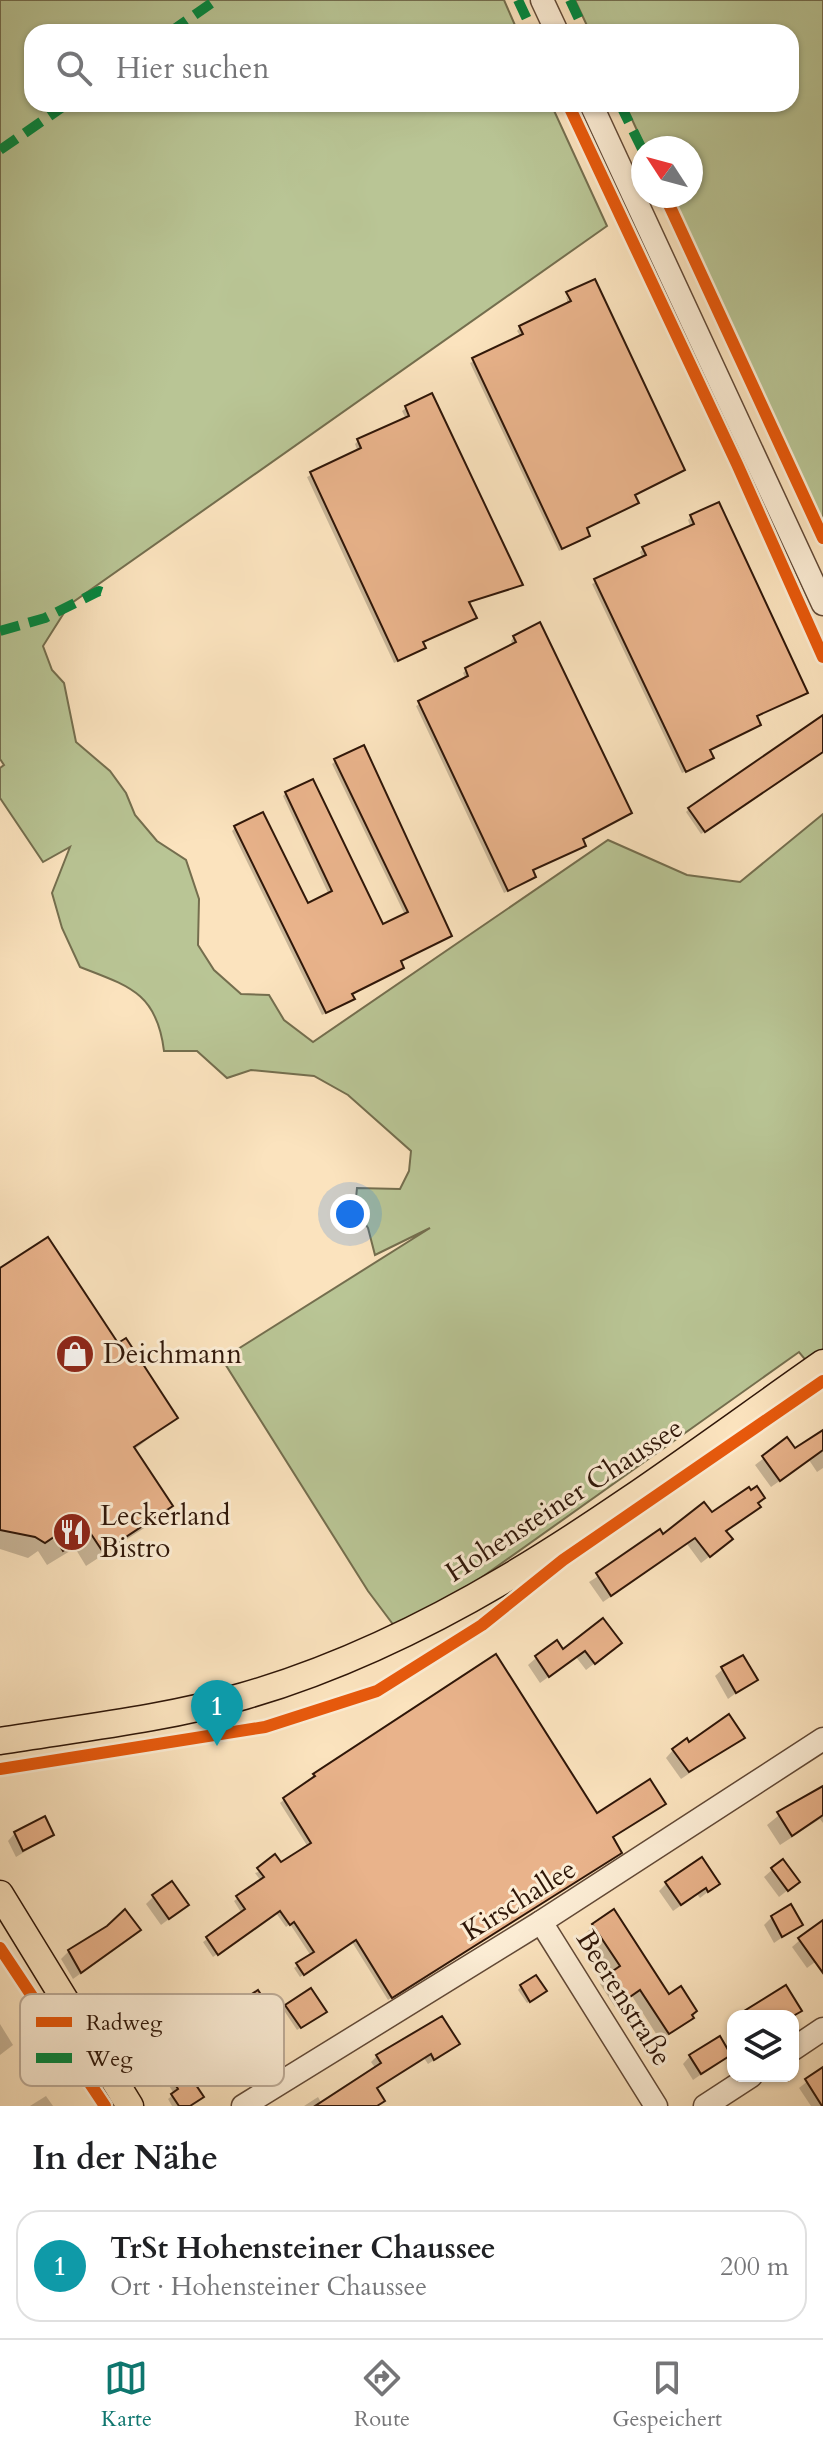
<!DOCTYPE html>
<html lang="de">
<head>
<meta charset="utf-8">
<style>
	body { margin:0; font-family:Cardo,serif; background:#f2f2f2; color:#202124 }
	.controls { position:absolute; right:24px; bottom:24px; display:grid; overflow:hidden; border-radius:16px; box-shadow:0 2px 6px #0004 }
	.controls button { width:72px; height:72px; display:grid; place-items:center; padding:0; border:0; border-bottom:2px solid #e0e0e0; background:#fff; color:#202124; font:40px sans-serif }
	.compass { position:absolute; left:631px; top:136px; width:72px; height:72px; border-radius:50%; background:#fff; box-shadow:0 2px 6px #0004; rotate:306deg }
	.you { position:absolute; left:350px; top:1214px; width:28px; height:28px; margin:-20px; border:6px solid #fff; border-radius:50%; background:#1a73e8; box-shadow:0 0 0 12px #1a73e833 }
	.badge { display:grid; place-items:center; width:52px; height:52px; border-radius:50%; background:#0f766e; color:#fff; font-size:26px; font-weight:700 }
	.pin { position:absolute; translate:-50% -66px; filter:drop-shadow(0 2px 4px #0008) }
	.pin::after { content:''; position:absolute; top:42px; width:28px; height:24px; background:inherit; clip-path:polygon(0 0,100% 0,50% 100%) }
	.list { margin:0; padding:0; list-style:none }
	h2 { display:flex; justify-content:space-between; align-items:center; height:104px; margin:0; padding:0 32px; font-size:34px }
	h2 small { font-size:26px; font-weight:400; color:#757577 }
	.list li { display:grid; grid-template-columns:52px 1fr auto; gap:24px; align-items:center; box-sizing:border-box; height:112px; margin:0 16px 16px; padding:0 16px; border:2px solid #e0e0e0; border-radius:24px }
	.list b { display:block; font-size:30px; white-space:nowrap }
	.list p { margin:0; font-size:26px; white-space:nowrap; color:#757577 }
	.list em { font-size:26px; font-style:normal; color:#757577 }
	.icon { flex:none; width:44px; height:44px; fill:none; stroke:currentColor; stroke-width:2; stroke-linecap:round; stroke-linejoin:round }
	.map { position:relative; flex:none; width:823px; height:2106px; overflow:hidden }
	.search { position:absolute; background:#fff; box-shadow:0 2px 6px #0004; left:24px; right:24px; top:24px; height:88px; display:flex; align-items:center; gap:20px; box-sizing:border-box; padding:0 28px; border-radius:24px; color:#757577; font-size:30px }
	.sheet { height:232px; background:#fff }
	nav { display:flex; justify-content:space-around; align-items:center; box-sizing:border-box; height:112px; border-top:2px solid #e0e0e0; background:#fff; font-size:22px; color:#757577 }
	nav a { display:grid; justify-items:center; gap:4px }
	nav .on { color:#0f766e }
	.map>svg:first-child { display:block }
	.green { fill:#b9c595; stroke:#746e4e; stroke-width:2 }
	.shadow { fill:#0003 }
	.building { fill:#e9b38b; stroke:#2f1608; stroke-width:2 }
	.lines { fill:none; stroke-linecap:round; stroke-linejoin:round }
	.minor-casing { stroke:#624936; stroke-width:25 }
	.major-casing { stroke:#2f1608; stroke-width:29 }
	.minor { stroke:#fcedd5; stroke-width:22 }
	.major { stroke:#fbe3be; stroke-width:26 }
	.quiet { stroke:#00873e; stroke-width:10; stroke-dasharray:20 10; stroke-linecap:butt }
	.cycleway-casing { stroke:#fcedd5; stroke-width:17 }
	.cycleway { stroke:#e8590c; stroke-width:12 }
	.labels { text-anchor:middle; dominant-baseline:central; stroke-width:6; stroke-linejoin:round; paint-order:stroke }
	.poi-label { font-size:28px; fill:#2f1608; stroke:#fcedd5; text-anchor:start }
	.street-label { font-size:28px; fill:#2f1608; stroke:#fcedd5 }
	.key { fill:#fcedd5; stroke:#beac98; stroke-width:2 }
	.key-label { font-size:22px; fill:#2f1608 }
</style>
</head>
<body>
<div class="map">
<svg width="823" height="2106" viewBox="0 0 823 2106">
	<rect width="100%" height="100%" fill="#fbe3be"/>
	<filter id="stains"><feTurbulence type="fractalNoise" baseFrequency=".0025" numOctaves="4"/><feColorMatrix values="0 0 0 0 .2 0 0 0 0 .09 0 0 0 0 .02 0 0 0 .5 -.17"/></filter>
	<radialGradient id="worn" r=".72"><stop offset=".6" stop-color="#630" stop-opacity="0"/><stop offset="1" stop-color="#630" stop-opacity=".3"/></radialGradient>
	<g class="green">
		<path d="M0,0H504L518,32H32V104H551L607,226L69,605L43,646L52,670L64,683L76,742L110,771L126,793L135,815L157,841L186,860L199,899L198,945L214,970L241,994L269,995L284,1020L313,1042L608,840L687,875L740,882L823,814V1352L808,1363L799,1352L457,1595L398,1631L368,1591L222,1359L430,1228L375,1255L368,1228L355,1208L357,1188L400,1189L409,1171L411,1151L348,1095L314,1076L251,1070L227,1078L197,1051H164C157,993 129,986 80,967L62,928L52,893L70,847L43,862L0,798V768L4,765L0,759Z"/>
		<path d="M575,0H823V535L668,196H691V148H645L625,104H791V32H590Z"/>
	</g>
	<g class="shadow">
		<path d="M566,296L683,470L633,496L637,503L634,506L585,529L588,535L585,539L559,551L470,363L521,337L517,331L521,327L568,304Z"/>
		<path d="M431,396L521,585L467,604L474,618L471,621L421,643L420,651L394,663L307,477L358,452L355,444L358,441L406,419L402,411L406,408Z"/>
		<path d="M691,517L806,692L755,717L759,725L756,728L708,751V761L682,773L592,584L643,559L640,552L643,549L691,528L688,520Z"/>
		<path d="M540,625L581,840L531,871L534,877L531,880L504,893L416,706L466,679L463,673L466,670L513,646L511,641L514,637Z"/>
		<path d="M823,728V751L701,834L686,812L689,809Z"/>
		<path d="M336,761L449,935L399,962V970L350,995L349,1002L322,1015L232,831L235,828L307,906L329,895L283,796L286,793L382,927L405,915L332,764Z"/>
		<path d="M0,1271L117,1346L176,1417L134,1450L171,1506L155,1521L86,1566L75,1548L47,1565L38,1551L28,1558L0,1549Z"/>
		<path d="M823,1432V1468L817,1472L809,1460L771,1487L755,1465L787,1440L795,1450Z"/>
		<path d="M756,1504L758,1506L751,1514L724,1532L722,1547L701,1563L687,1544L603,1602L589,1582L662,1536L711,1515Z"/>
		<path d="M602,1621L612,1650L586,1670L576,1657L540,1683L528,1665L536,1658L557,1643L563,1652Z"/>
		<path d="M723,1669L755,1679L728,1699L715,1676Z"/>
		<path d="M742,1738L681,1779L666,1758L673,1750Z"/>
		<path d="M314,1775L611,1838L616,1856L388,2000L352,1942L300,1977L294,1968L311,1956L290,1924L286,1927L276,1913L213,1957L203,1942L242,1914L234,1901L261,1881L255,1873L281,1865L308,1847L280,1803Z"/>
		<path d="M823,1788V1823L820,1819L780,1845L767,1825L799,1799Z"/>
		<path d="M15,1833L52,1835L16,1857L8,1841Z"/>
		<path d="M782,1861L798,1882L779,1897L764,1877Z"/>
		<path d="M667,1883L718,1884L700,1898L697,1894L673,1911L659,1891Z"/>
		<path d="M154,1896L178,1912L161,1925L146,1904Z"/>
		<path d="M772,1917L800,1925L774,1943L764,1925Z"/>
		<path d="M593,1926L690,2016L684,2025L660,2040L632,1996L615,2007L600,1984L612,1973L586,1933Z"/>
		<path d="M823,1933V1956L807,1968L792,1947L800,1940Z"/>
		<path d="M131,1937L73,1979L61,1959L69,1951Z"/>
		<path d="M521,1986L541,1994L527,2003L518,1990Z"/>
		<path d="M286,2006L321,2015L297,2030L283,2009Z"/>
		<path d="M233,2008L260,2045L195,2086L190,2106H172L168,2099L174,2094L149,2052L153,2047L184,2067L241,2031L229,2012Z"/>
		<path d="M0,2024L13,2045L0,2055Z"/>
		<path d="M452,2049L428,2064L424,2058L375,2089L377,2106H304L318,2097L322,2104L376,2069L371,2062L377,2056Z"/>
		<path d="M729,2055L693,2080L683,2064L690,2056Z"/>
		<path d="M823,2069V2106H811L799,2088Z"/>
		<path d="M46,2096L53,2106H30Z"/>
	</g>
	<g class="building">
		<path d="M595,279L685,470L635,495L639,503L587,528L590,536L562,549L472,358L523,334L519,326L571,301L566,292Z"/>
		<path d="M432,393L523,585L469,602L477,618L423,642L426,648L398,661L310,472L361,448L357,439L409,416L405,406Z"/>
		<path d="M719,502L808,693L757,716L761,725L710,750L714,758L686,772L594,579L646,555L642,547L694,524L690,515Z"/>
		<path d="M540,622L632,813L583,839L586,846L533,870L536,877L508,891L418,701L468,676L465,668L516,642L513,636Z"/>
		<path d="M823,715V752L705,832L688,808Z"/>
		<path d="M364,745L452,936L401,961L404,968L352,994L355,999L326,1013L234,826L263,812L308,903L332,891L285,792L313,779L383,924L408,912L334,759Z"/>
		<path d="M48,1237L118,1343L126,1338L178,1418L134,1447L173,1506L103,1552L91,1534L63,1551L54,1537L45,1543L35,1537L0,1530V1268Z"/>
		<path d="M823,1430V1450L780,1481L762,1456L787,1437L795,1448Z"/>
		<path d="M757,1486L765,1498L758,1503L761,1507L726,1531L733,1539L710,1557L695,1538L611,1596L596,1573L660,1529L663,1534L704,1502L712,1512L749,1487L751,1490Z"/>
		<path d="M603,1618L622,1643L595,1664L585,1651L549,1677L535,1656L557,1640L563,1649Z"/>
		<path d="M496,1654L597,1813L650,1779L666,1804L613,1837L622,1853L392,1998L356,1940L304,1975L296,1963L314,1952L294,1922L290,1925L280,1911L218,1955L206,1937L245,1909L236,1896L264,1877L257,1868L275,1854L281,1862L311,1843L283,1798L315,1776L313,1774Z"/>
		<path d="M743,1655L758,1680L736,1693L721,1667Z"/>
		<path d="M729,1714L745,1738L689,1772L672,1749L687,1738L689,1742Z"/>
		<path d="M823,1786V1815L792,1836L777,1812Z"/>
		<path d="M45,1816L54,1835L23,1851L14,1832Z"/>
		<path d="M702,1857L720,1884L708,1892L706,1888L681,1905L665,1882Z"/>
		<path d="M783,1859L800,1882L788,1891L771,1868Z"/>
		<path d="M172,1881L189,1905L169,1919L152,1895Z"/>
		<path d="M791,1904L803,1925L782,1937L771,1916Z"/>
		<path d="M125,1909L141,1930L81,1973L68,1950L107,1926Z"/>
		<path d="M614,1909L669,1994L681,1986L697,2011L692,2015L694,2018L669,2034L640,1990L624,2001L607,1975L620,1966L592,1924Z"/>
		<path d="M823,1920V1973L798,1938Z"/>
		<path d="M536,1975L547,1991L530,2002L520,1985Z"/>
		<path d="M786,1985L802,2011L793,2016H736Z"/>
		<path d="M311,1988L327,2012L301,2028L285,2005Z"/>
		<path d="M258,1990L273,2013L251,2028L263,2045L196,2085L204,2097L190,2106H179L171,2094L178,2089L152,2046L168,2036L185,2064L244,2026L232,2007Z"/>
		<path d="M442,2016L460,2044L434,2060L431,2054L377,2088L385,2101L377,2106H315L381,2063L376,2055Z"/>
		<path d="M720,2036L731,2055L701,2074L689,2055Z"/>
		<path d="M823,2067V2106H822L805,2079Z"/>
	</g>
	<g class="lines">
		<g class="minor-casing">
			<g id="minor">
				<path d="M542,0L557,32"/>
				<path d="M591,104L823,604"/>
				<path d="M541,1922L656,2106"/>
				<path d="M793,2049L823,2029"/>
				<path d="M243,2106L541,1922L823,1739"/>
				<path d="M705,2106L751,2076"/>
			</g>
		</g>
		<g class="major-casing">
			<g id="major">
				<path d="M0,1741C81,1728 165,1719 244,1696C462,1633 640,1491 823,1363"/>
				<path d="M0,1894L130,2106"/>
			</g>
		</g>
		<use href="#minor" class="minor"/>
		<use href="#major" class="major"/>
		<g class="quiet">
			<path d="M518,0L533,32"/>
			<path d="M570,0L585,32"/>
			<path d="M170,32L216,0"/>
			<path d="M620,104L643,151"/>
			<path d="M0,150L67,104"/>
			<path d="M0,631L45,618L99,591L111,595"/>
		</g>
		<g class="cycleway-casing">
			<g id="cycleway">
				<path d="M568,104L737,464L823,657"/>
				<path d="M665,196L823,538"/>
				<path d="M0,1769L265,1727L377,1691L482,1625L563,1560L823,1381"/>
				<path d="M0,1948L105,2106"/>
			</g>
		</g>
		<use href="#cycleway" class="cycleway"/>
	</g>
	<defs>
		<g id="shop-disc" transform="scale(2)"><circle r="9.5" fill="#8f2418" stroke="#fcedd5"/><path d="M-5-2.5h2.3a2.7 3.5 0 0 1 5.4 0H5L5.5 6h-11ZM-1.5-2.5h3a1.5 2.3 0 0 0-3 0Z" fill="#fff"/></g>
		<g id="restaurant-disc" transform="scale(2)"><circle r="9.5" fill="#8f2418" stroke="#fcedd5"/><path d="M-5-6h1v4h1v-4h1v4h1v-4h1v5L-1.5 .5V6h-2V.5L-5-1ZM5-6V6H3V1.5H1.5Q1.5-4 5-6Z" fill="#fff"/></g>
	</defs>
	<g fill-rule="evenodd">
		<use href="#shop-disc" x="75" y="1354"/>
		<use href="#restaurant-disc" x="72" y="1532"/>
	</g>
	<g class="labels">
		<g class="poi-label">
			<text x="103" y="1354">Deichmann</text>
			<text x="100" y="1516">Leckerland<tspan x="100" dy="32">Bistro</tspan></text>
		</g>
		<g class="street-label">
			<text transform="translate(564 1500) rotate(-33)">Hohensteiner Chaussee</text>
			<text transform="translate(519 1900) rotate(-32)">Kirschallee</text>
			<text transform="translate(624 1998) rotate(58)">Beerenstraße</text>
		</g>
	</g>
	<rect x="20" y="1994" width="264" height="92" rx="12" class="key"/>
	<rect x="36" y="2017" width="36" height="10" fill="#e8590c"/>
	<rect x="36" y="2053" width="36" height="10" fill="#00873e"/>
	<g class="key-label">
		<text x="86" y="2030">Radweg</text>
		<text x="86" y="2066">Weg</text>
	</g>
	<rect width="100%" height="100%" filter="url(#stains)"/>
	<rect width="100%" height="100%" fill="url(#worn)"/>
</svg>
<div class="controls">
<button><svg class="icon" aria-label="layers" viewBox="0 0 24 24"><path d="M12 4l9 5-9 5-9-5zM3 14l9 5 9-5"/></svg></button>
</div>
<svg class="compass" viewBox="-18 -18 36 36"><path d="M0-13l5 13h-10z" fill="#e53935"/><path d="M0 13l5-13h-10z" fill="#757577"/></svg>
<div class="you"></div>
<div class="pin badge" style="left:217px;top:1746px;background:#0f9aa8">1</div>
<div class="search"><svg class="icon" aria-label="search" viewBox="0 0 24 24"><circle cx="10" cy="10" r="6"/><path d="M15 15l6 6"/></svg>Hier suchen</div>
</div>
<section class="sheet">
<h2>In der Nähe<small></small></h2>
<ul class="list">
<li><span class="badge" style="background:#0f9aa8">1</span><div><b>TrSt Hohensteiner Chaussee</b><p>Ort · Hohensteiner Chaussee</p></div><em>200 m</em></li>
</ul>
</section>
<nav>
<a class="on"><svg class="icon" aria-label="map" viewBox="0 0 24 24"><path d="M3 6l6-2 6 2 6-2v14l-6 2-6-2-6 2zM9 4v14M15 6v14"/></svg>Karte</a>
<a><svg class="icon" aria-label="directions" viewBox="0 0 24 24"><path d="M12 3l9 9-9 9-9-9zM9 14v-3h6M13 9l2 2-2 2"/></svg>Route</a>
<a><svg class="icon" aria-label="saved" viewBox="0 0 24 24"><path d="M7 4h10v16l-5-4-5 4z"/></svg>Gespeichert</a>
</nav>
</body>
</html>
